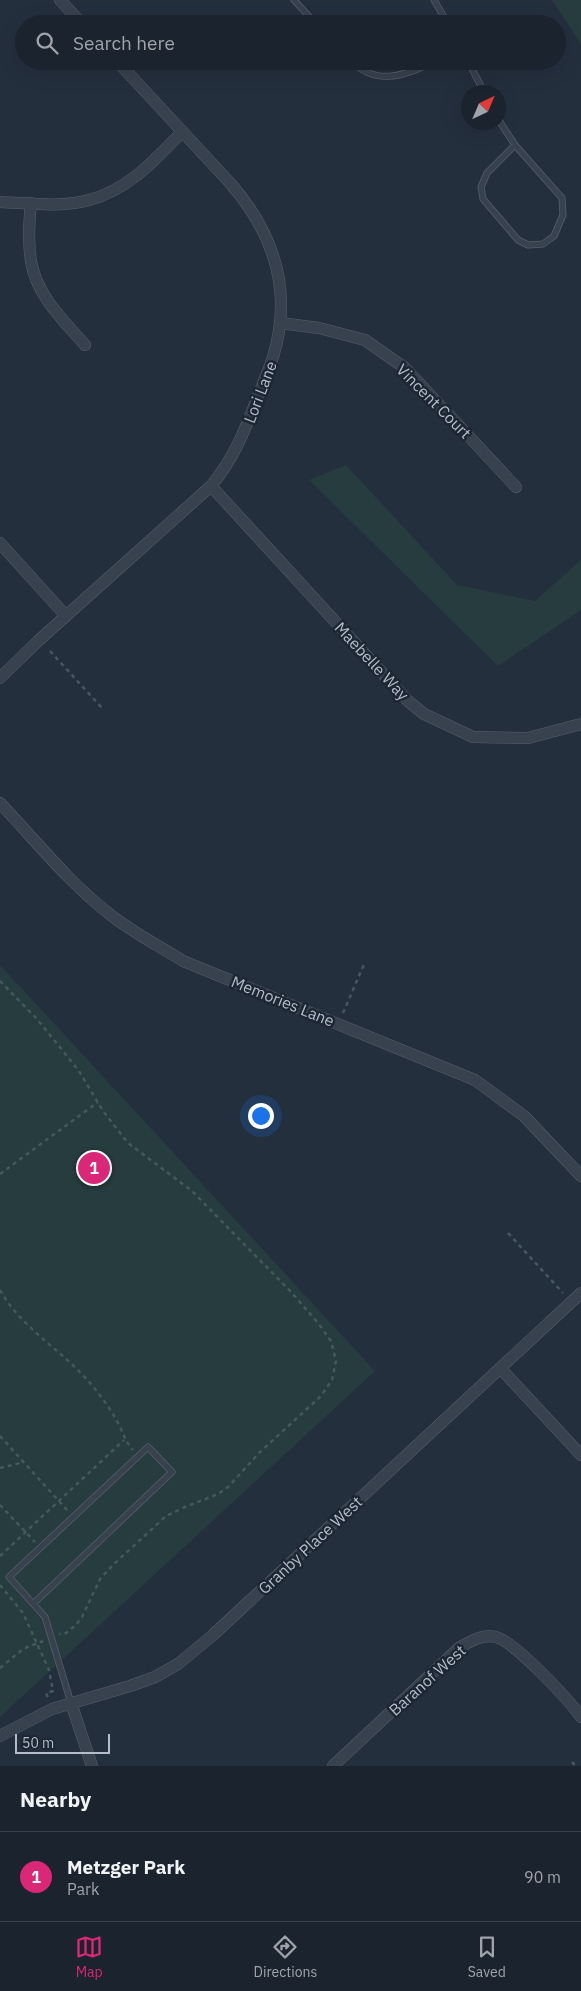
<!DOCTYPE html>
<html lang="en">
<head>
<meta charset="utf-8">
<style>
	body { margin:0; font-family:"IBM Plex Sans",sans-serif; background:#282f3a; color:#f1f3f6 }
	.compass { position:absolute; left:461px; top:85px; width:45px; height:45px; border-radius:50%; background:#1b232e; box-shadow:0 5px 20px #0002; rotate:44deg }
	.scale { position:absolute; left:15px; bottom:12px; width:95px; box-sizing:border-box; padding-left:5px; border:2px solid #b4bcc9; border-top:0; font-size:14px; line-height:18px; white-space:nowrap; color:#b4bcc9; -webkit-text-stroke:4px #1d2633; paint-order:stroke }
	.you { position:absolute; left:260px; top:1115px; width:18px; height:18px; margin:-12px; border:4px solid #fff; border-radius:50%; background:#1a73e8; box-shadow:0 0 0 8px #1a73e833 }
	.badge { display:grid; place-items:center; width:32px; height:32px; border-radius:50%; background:#db2777; color:#fff; font-size:16px; font-weight:700 }
	.pin { position:absolute; translate:-50% -50%; border:2px solid #fff; box-shadow:0 1px 5px #0006 }
	.list { margin:0; padding:0; list-style:none }
	h2 { display:flex; justify-content:space-between; align-items:center; height:65px; margin:0; padding:0 20px; font-size:21px }
	h2 small { font-size:16px; font-weight:400; color:#a0a4aa }
	.list li { display:grid; grid-template-columns:32px 1fr auto; gap:15px; align-items:center; box-sizing:border-box; height:90px; padding:0 20px; border-top:1px solid #39404a }
	.list b { display:block; font-size:19px; white-space:nowrap }
	.list p { margin:0; font-size:16px; white-space:nowrap; color:#a0a4aa }
	.list em { font-size:16px; font-style:normal; color:#a0a4aa }
	.icon { flex:none; width:28px; height:28px; fill:none; stroke:currentColor; stroke-width:2; stroke-linecap:round; stroke-linejoin:round }
	.map { position:relative; flex:none; width:581px; height:1766px; overflow:hidden }
	.search { position:absolute; background:#1b232e; box-shadow:0 5px 20px #0002; left:15px; right:15px; top:15px; height:55px; display:flex; align-items:center; gap:12px; box-sizing:border-box; padding:0 18px; border-radius:28px; color:#a0a4aa; font-size:19px }
	.sheet { height:155px; background:#1b232e }
	nav { display:flex; justify-content:space-around; align-items:center; box-sizing:border-box; height:70px; border-top:1px solid #39404a; background:#1b232e; font-size:14px; color:#a0a4aa }
	nav a { display:grid; justify-items:center; gap:2px }
	nav .on { color:#db2777 }
	.map>svg:first-child { display:block }
	.green { fill:#263c3f }
	.lines { fill:none; stroke-linecap:round; stroke-linejoin:round }
	.lane-casing { stroke:#565f6c; stroke-width:7 }
	.street-casing { stroke:#565f6c; stroke-width:12 }
	.path { stroke:#44595c; stroke-width:2.5; stroke-dasharray:4 4; stroke-linecap:butt }
	.lane { stroke:#38414e; stroke-width:5.5 }
	.street { stroke:#38414e; stroke-width:11 }
	.labels { text-anchor:middle; dominant-baseline:central; stroke-width:5; stroke-linejoin:round; paint-order:stroke }
	.street-label { font-size:16px; fill:#b4bcc9; stroke:#1d2633 }
</style>
</head>
<body>
<div class="map">
<svg width="581" height="1766" viewBox="0 0 581 1766">
	<rect width="100%" height="100%" fill="#242f3e"/>
	<g class="green">
		<path d="M552,0H581V44Z"/>
		<path d="M346,465L457,585L535,601L581,560V610L498,666L309,480Z"/>
		<path d="M0,965L375,1371L0,1717Z"/>
	</g>
	<g class="lines">
		<g class="lane-casing">
			<g id="lane">
				<path d="M294,0L316,24"/>
				<path d="M434,0L448,24"/>
				<path d="M352,61C376,87 407,75 435,61"/>
				<path d="M468,61L484,92"/>
				<path d="M498,119L515,145L562,198L563,215L554,236L543,244L528,245L518,240L483,199L481,187L487,173L515,145"/>
				<path d="M34,1603L172,1472L148,1447L9,1577L45,1617L71,1703"/>
			</g>
		</g>
		<g class="street-casing">
			<g id="street">
				<path d="M60,0L82,24"/>
				<path d="M0,202C28,203 61,208 89,200C128,190 155,160 182,132"/>
				<path d="M31,203C29,222 28,242 31,261C36,295 64,321 85,345"/>
				<path d="M280,323L319,328L365,340L405,368L516,487"/>
				<path d="M211,486L408,701L424,714L473,737L528,738L581,724"/>
				<path d="M0,543L66,616"/>
				<path d="M0,678L38,641L211,486C234,458 244,432 257,399C262,385 269,371 273,357C293,292 274,234 231,184L117,61"/>
				<path d="M0,803C36,841 70,884 112,916C134,933 159,946 183,961L475,1080L524,1116L581,1176"/>
				<path d="M501,1369L581,1455"/>
				<path d="M71,1703L92,1766"/>
				<path d="M0,1736L52,1709L130,1686L155,1677L178,1664L213,1635L581,1293"/>
				<path d="M333,1766L459,1648C471,1641 482,1634 496,1637C515,1642 569,1700 581,1717"/>
			</g>
		</g>
		<g class="path">
			<path d="M50,651L102,708"/>
			<path d="M0,981L36,1018L59,1046L79,1071L103,1111L128,1143L192,1191L292,1293L318,1323L331,1341L336,1361L332,1380L321,1396L260,1452L228,1487L218,1494L185,1507L166,1516L112,1566L100,1579L82,1617L76,1625L66,1633L59,1634"/>
			<path d="M343,1013L365,962"/>
			<path d="M0,1174L98,1102"/>
			<path d="M508,1233L563,1293"/>
			<path d="M0,1290C21,1328 62,1350 90,1383C101,1396 113,1412 120,1427C125,1437 125,1441 133,1450"/>
			<path d="M0,1436L67,1510"/>
			<path d="M0,1468L24,1462"/>
			<path d="M0,1505L35,1542"/>
			<path d="M0,1556L124,1440"/>
			<path d="M0,1585L23,1613L49,1670L53,1691L46,1693L48,1698"/>
			<path d="M0,1668L23,1649L43,1641"/>
			<path d="M572,1762L576,1766"/>
		</g>
		<use href="#lane" class="lane"/>
		<use href="#street" class="street"/>
	</g>
	<g class="labels">
		<g class="street-label">
			<text transform="translate(260 392) rotate(-69)">Lori Lane</text>
			<text transform="translate(434 401) rotate(45)">Vincent Court</text>
			<text transform="translate(372 661) rotate(47)">Maebelle Way</text>
			<text transform="translate(283 1001) rotate(22)">Memories Lane</text>
			<text transform="translate(310 1545) rotate(-43)">Granby Place West</text>
			<text transform="translate(427 1680) rotate(-42)">Baranof West</text>
		</g>
	</g>
</svg>
<svg class="compass" viewBox="-18 -18 36 36"><path d="M0-13l5 13h-10z" fill="#e53935"/><path d="M0 13l5-13h-10z" fill="#a0a4aa"/></svg>
<div class="scale">50 m</div>
<div class="you"></div>
<div class="pin badge" style="left:94px;top:1168px">1</div>
<div class="search"><svg class="icon" aria-label="search" viewBox="0 0 24 24"><circle cx="10" cy="10" r="6"/><path d="M15 15l6 6"/></svg>Search here</div>
</div>
<section class="sheet">
<h2>Nearby<small></small></h2>
<ul class="list">
<li><span class="badge">1</span><div><b>Metzger Park</b><p>Park</p></div><em>90 m</em></li>
</ul>
</section>
<nav>
<a class="on"><svg class="icon" aria-label="map" viewBox="0 0 24 24"><path d="M3 6l6-2 6 2 6-2v14l-6 2-6-2-6 2zM9 4v14M15 6v14"/></svg>Map</a>
<a><svg class="icon" aria-label="directions" viewBox="0 0 24 24"><path d="M12 3l9 9-9 9-9-9zM9 14v-3h6M13 9l2 2-2 2"/></svg>Directions</a>
<a><svg class="icon" aria-label="saved" viewBox="0 0 24 24"><path d="M7 4h10v16l-5-4-5 4z"/></svg>Saved</a>
</nav>
</body>
</html>
